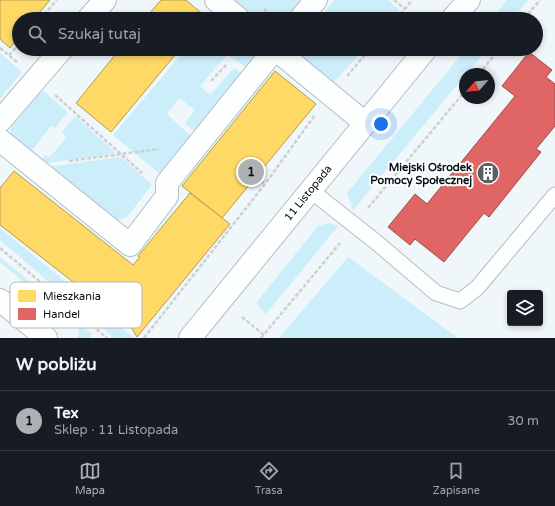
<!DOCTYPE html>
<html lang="pl">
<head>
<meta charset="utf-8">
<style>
	body { margin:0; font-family:"Varela Round",sans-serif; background:#242831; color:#f1f3f6 }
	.controls { position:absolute; right:12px; bottom:12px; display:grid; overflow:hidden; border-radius:4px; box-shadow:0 2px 6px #0003 }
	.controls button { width:36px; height:36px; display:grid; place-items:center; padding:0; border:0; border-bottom:1px solid #363941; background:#171b24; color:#f1f3f6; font:20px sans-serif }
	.compass { position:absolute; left:459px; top:68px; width:36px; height:36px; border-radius:50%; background:#171b24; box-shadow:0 2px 6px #0003; rotate:242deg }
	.you { position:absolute; left:381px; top:124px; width:14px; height:14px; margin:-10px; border:3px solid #fff; border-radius:50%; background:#1a73e8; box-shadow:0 0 0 6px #1a73e833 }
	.badge { display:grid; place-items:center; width:26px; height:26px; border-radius:50%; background:#acb1b4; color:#111; font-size:13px; font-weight:700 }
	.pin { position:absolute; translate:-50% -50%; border:2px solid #fff; box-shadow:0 1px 4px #0006 }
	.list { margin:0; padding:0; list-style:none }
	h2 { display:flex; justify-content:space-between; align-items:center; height:52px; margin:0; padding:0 16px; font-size:17px }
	h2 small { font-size:13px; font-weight:400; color:#9ea1a6 }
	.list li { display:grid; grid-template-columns:26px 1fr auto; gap:12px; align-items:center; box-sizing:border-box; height:60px; padding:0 16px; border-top:1px solid #363941 }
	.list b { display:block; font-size:15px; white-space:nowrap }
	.list p { margin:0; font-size:13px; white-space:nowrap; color:#9ea1a6 }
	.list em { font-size:13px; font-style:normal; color:#9ea1a6 }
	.icon { flex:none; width:22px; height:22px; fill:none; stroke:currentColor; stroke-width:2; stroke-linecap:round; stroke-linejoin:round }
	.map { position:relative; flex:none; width:555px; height:338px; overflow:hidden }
	.search { position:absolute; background:#171b24; box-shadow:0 2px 6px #0003; left:12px; right:12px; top:12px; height:44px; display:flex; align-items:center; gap:10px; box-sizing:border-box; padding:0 14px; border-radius:22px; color:#9ea1a6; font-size:15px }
	.sheet { height:112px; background:#171b24 }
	nav { display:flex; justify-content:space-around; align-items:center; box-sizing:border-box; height:56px; border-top:1px solid #363941; background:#171b24; font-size:11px; color:#9ea1a6 }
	nav a { display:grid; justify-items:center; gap:2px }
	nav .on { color:#acb1b4 }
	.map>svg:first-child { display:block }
	.green { fill:#cceefb }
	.homes { fill:#ffd966; stroke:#b49d4d }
	.shops { fill:#e06666; stroke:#9e4c4d }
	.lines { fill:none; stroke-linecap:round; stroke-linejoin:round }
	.lane-casing { stroke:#b4bdc0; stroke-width:17 }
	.street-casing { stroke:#b4bdc0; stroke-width:24 }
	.path { stroke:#cdd0d1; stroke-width:2.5; stroke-dasharray:4 2; stroke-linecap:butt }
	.lane { stroke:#fdfefe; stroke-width:15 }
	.street { stroke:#fdfefe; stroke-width:22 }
	.labels { text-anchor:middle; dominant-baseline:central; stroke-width:4; stroke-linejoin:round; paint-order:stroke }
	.poi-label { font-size:11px; font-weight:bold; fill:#051014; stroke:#fff; text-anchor:end }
	.street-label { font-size:11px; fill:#051014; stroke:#fff }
	.key { fill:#fff; stroke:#b4b7b8; stroke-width:1 }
	.key-label { font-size:11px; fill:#051014 }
</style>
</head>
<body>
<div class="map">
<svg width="555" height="338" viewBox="0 0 555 338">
	<rect width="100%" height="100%" fill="#f0f7fa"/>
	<g class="green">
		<path d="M231,0H304L289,19H254Z"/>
		<path d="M334,0H388L399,10L391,19H319Z"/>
		<path d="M507,0H528L512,19H491Z"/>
		<path d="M186,49H253L259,55L248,68L227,55L200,86L210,95L234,68L244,76L195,132L185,123L195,110L179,98L167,114L192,137L161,175L113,135Z"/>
		<path d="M295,49H364L334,82L293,52Z"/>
		<path d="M466,49H487L353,210L347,193Z"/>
		<path d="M0,53L22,72L0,99Z"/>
		<path d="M42,90L68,112L55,128L51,126L30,153L10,135L11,127Z"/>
		<path d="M75,116L116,153L42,164L40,161L45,155L50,157L66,138L62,132Z"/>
		<path d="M121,157L152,185L127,217L117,221L46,167Z"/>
		<path d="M329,223L338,226L266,314L256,303L318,226Z"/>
		<path d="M0,228L134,338H114L0,240Z"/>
		<path d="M0,257L92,334L89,338H78L79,329L0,262Z"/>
		<path d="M348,257L458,338H279Z"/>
	</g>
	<g class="homes">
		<path d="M0,0H50L34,19H19V37L10,48L0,39Z"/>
		<path d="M161,0H186L206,17L204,19H145Z"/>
		<path d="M120,49H180L111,132L76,103Z"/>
		<path d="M275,71L316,104L222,218L182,186Z"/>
		<path d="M14,171L133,265L140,257L138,256L190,193L230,224L137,337L131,327L0,225V188Z"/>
	</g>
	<path class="shops" d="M529,52L552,70L546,77L555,84V126L536,149L541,152L489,217L484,213L444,262L415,239L410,245L388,227L415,194L427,204L515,96L502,86Z"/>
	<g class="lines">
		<g class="lane-casing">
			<path id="lane" d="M310,190L376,242L436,293L460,301L477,288L555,195"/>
		</g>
		<g class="street-casing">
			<g id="street">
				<path d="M216,0L239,19"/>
				<path d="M88,19L105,0"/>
				<path d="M300,19L316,0"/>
				<path d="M452,19L469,0"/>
				<path d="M275,49L365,123"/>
				<path d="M0,121L62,49"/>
				<path d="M0,140L130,245L167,196V183L275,49"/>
				<path d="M0,300L46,338"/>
				<path d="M190,338L426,49"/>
			</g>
		</g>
		<g class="path">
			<path d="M394,0L405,9"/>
			<path d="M264,9L274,17"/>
			<path d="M40,19L57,0"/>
			<path d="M397,19L412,0"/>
			<path d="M524,19L540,0"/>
			<path d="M0,48L17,62"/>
			<path d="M9,55L19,44"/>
			<path d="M479,74L499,49"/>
			<path d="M347,76L370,49"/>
			<path d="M211,81L226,65"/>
			<path d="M55,95L142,173"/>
			<path d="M69,161L159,149"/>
			<path d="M256,177L265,184"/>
			<path d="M368,208L465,91"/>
			<path d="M0,248L107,338"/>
			<path d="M242,317L264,335"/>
			<path d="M144,338L265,184L315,115"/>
			<path d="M261,338L340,243"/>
		</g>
		<use href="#lane" class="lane"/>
		<use href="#street" class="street"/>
	</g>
	<defs>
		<g id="building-disc" transform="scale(1.15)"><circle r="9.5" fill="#576164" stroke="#fff"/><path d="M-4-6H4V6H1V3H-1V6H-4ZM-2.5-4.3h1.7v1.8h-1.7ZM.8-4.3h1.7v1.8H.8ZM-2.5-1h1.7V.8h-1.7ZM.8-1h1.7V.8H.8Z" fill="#fff"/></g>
	</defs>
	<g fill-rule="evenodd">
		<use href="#building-disc" x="488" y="173"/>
	</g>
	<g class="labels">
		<g class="poi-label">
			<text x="472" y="167">Miejski Ośrodek<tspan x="472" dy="13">Pomocy Społecznej</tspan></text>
		</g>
		<g class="street-label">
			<text transform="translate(308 193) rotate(-51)">11 Listopada</text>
		</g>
	</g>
	<rect x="10" y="282" width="132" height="46" rx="6" class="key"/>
	<rect x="18" y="290" width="18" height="12" fill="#ffd966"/>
	<rect x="18" y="308" width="18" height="12" fill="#e06666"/>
	<g class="key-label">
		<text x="43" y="300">Mieszkania</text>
		<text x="43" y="318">Handel</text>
	</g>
</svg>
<div class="controls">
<button><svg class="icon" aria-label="layers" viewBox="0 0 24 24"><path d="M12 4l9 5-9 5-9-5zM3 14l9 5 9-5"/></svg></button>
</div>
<svg class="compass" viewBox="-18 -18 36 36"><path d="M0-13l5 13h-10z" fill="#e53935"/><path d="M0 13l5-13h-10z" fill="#9ea1a6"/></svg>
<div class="you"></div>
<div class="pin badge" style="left:251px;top:172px">1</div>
<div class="search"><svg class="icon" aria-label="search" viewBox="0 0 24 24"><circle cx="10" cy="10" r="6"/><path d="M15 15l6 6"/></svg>Szukaj tutaj</div>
</div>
<section class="sheet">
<h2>W pobliżu<small></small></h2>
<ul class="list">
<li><span class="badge">1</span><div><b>Tex</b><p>Sklep · 11 Listopada</p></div><em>30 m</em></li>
</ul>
</section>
<nav>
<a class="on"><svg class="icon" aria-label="map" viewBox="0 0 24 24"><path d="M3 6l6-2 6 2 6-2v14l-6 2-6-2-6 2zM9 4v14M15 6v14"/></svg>Mapa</a>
<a><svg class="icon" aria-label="directions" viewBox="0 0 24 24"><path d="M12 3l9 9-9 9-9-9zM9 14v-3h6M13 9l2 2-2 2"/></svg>Trasa</a>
<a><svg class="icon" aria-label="saved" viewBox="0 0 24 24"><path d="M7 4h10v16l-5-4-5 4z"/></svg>Zapisane</a>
</nav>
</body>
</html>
